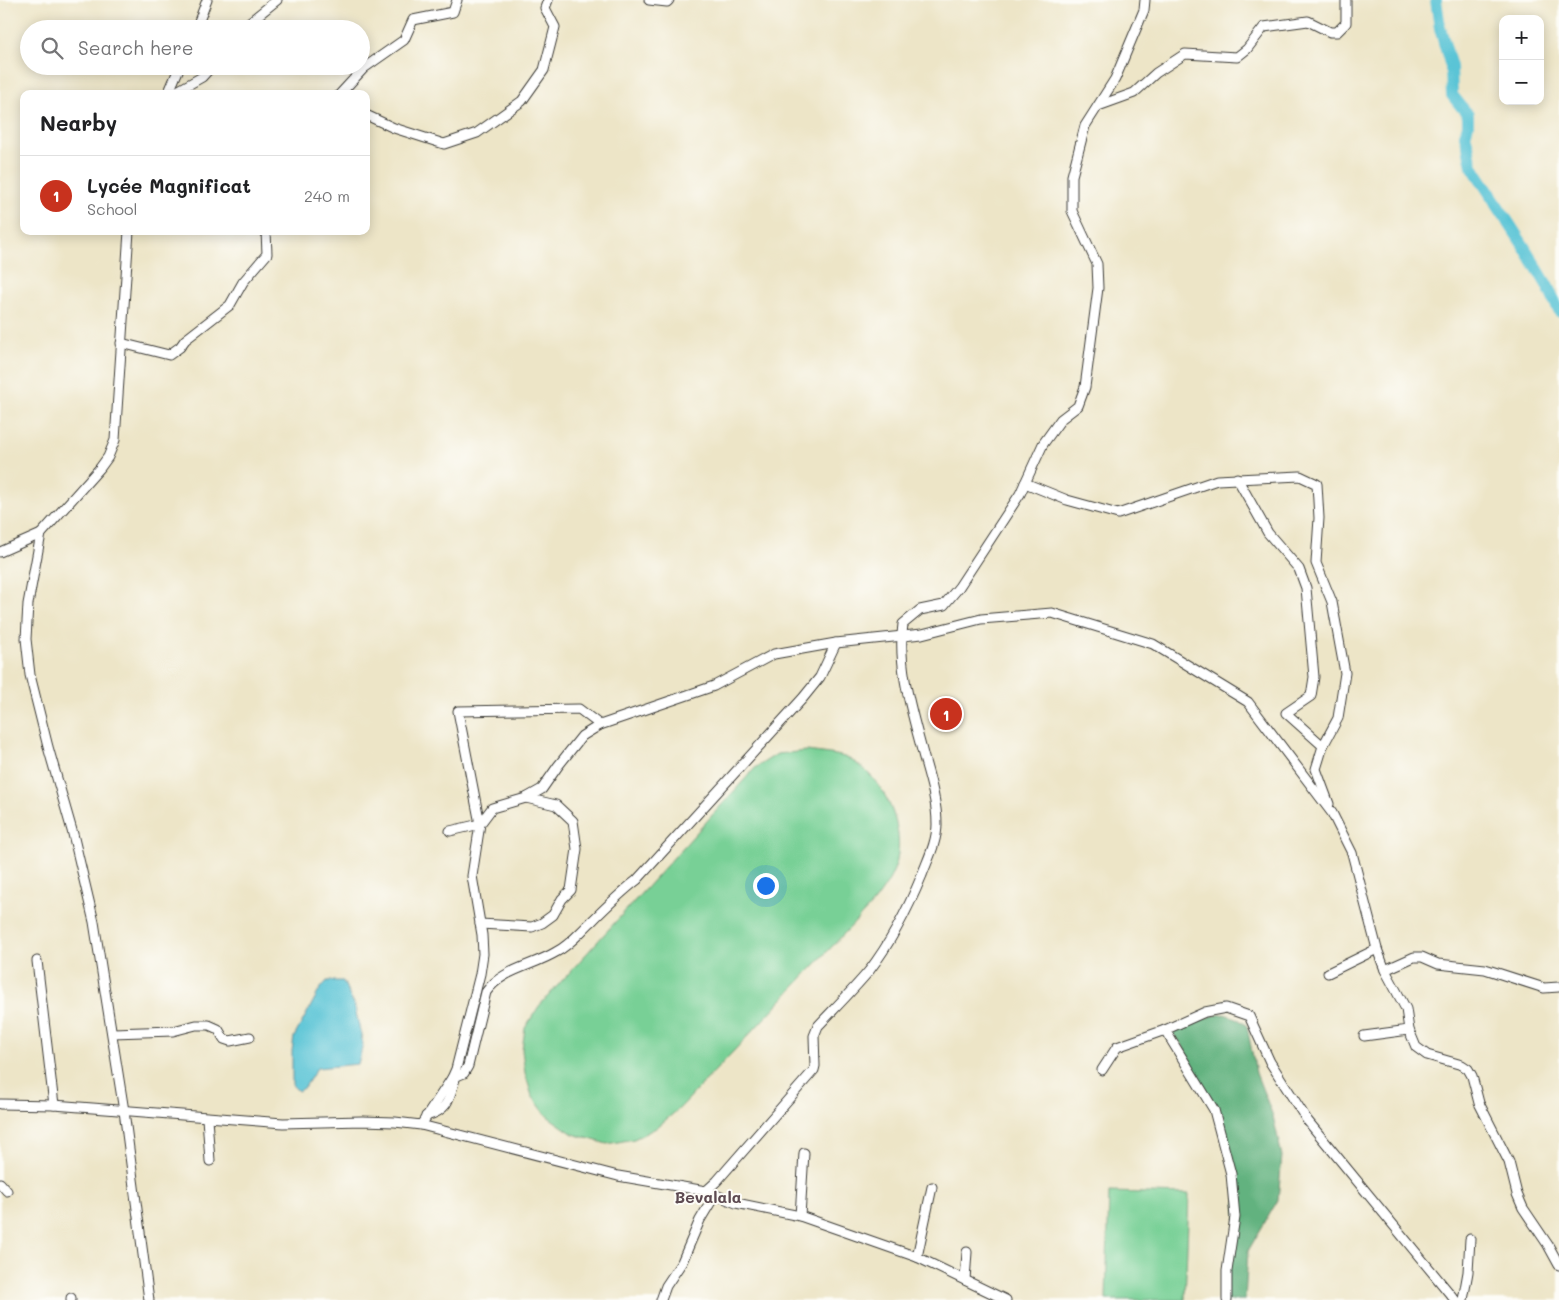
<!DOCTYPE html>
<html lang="en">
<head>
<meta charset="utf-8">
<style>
	body { margin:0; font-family:Mali,sans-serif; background:#f2f2f2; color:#202124 }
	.controls { position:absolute; right:15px; top:15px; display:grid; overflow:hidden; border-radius:10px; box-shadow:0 2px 12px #0003 }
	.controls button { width:45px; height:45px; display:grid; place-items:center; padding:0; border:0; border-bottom:1px solid #e0e0e0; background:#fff; color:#202124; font:25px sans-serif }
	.you { position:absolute; left:765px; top:885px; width:18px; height:18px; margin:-12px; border:4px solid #fff; border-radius:50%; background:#1a73e8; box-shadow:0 0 0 8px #1a73e833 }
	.badge { display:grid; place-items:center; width:32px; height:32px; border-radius:50%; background:#c8321e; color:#fff; font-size:16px; font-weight:700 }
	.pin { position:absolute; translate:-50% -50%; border:2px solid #fff; box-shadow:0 1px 5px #0006 }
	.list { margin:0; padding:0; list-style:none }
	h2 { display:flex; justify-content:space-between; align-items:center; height:65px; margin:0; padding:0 20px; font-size:21px }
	h2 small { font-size:16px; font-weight:400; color:#757577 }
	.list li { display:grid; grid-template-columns:32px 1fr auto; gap:15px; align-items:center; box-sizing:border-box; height:80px; padding:0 20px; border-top:1px solid #e0e0e0 }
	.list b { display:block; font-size:19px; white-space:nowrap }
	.list p { margin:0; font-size:16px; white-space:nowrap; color:#757577 }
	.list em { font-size:16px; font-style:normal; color:#757577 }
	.icon { flex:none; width:28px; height:28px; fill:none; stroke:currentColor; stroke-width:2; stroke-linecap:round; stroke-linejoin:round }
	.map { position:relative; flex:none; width:1559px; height:1300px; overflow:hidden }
	.search { position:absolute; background:#fff; box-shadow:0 2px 12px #0003; left:20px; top:20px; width:350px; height:55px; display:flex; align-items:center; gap:12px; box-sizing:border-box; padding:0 18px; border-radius:28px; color:#757577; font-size:19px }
	.panel { position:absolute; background:#fff; box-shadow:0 2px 12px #0003; left:20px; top:90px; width:350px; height:145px; border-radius:10px }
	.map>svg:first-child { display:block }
	.green { fill:#78d096; stroke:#4a7659 }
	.forest { fill:#62b27f; stroke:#3f674e }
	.water { fill:#5ac4d6; stroke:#3b7079 }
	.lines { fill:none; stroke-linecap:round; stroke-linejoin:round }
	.river { stroke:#5ac4d6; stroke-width:12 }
	.minor-casing { stroke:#3b3a36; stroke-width:11 }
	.minor { stroke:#fff; stroke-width:9 }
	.labels { text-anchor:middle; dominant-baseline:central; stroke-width:4; stroke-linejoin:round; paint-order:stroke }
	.neighbourhood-label { font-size:16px; font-weight:bold; fill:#5d4a51; stroke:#fdfcf7 }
</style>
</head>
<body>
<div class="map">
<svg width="1559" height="1300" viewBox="0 0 1559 1300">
	<rect width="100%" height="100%" fill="#fdfcf7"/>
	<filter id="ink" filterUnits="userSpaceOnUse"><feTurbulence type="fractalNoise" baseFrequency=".02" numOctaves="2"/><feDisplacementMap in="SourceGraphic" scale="10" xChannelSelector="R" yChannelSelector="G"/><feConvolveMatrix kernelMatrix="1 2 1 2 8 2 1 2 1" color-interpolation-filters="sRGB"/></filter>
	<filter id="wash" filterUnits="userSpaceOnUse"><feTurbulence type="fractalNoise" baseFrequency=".0096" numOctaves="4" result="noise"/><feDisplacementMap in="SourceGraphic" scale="20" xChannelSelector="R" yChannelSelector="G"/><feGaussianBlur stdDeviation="1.12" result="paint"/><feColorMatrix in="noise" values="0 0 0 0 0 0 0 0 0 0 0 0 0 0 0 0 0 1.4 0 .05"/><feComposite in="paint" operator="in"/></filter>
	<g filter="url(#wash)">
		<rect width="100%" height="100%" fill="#ede5c7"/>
		<g class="green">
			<path d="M807,751C819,753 840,754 849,759C884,777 908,829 895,867C891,879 883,890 875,901L680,1108L656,1128L634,1139L607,1144L573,1134L547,1116L532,1096L525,1073L522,1050L525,1028L539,1006L755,768L777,754Z"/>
			<path d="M1109,1192L1189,1194L1185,1300H1106Z"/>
		</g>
		<path class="forest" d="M1224,1014L1237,1018L1247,1026L1256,1073L1273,1116L1282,1156L1278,1200L1248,1251L1245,1300H1221L1237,1239L1235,1180L1225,1131L1208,1094L1182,1045L1171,1032L1211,1016Z"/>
		<path class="water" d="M327,981H343L355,1008L363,1044L358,1064L317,1068L305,1087L298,1091L292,1085V1051L294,1037L320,989Z"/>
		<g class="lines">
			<path class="river" d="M1436,0L1440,28L1451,67L1452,95L1468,115V125L1465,135L1468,146L1472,166L1525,248L1547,285L1559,311"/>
		</g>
	</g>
	<g filter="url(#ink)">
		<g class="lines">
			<g class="minor-casing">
				<g id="minor">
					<path d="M649,0L667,2L669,0"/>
					<path d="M196,29L207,0"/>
					<path d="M241,29L277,0"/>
					<path d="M168,94L180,66"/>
					<path d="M172,94L202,77L212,66"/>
					<path d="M340,94L364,68L404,40L413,20L453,12L457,0"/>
					<path d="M1098,106L1134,93L1156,73L1185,54L1237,57L1247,49L1264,27L1308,21L1330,32H1337L1346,23V0"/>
					<path d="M366,115L394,128L444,144L477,133L522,101L544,70L555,27L545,8L548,0"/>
					<path d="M129,231L115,440L108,457L100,468L41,534L28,604L26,639L30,675L48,747L73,834L94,922L124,1111L149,1300"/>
					<path d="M121,343L169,355L180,347L185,340L230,305L243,282L267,254L266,231"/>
					<path d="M1237,478L1268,533L1299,569L1306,588L1314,677L1311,696L1286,713L1323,746"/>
					<path d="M1025,483L1067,500L1118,514L1217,480L1300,476L1317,484L1319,518L1316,563L1332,602L1345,673L1338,718L1323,746L1316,769L1329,804"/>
					<path d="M0,552L41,534"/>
					<path d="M450,831L480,824L458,711L579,709L600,725"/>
					<path d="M480,924L532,927L542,923L553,915L562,899L571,890L577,849L573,821L556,805L526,798"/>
					<path d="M37,961L54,1105"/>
					<path d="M1385,970L1414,957H1422L1438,964L1485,969L1544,988L1559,987"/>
					<path d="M1328,973L1377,949"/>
					<path d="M1165,1030L1214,1110L1231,1174L1235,1217L1227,1271V1300"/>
					<path d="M113,1033L173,1031L196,1025H209L218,1029L224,1039L230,1041L250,1037"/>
					<path d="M1364,1036L1409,1030"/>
					<path d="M1102,1070L1117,1047L1165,1030L1205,1012L1226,1008L1249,1016L1270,1062L1307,1120L1455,1300"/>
					<path d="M452,1078L464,1073L468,1066L486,992C502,969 533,966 556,952C570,945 580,932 591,922C606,907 620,893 637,880L803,698L820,677L836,643"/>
					<path d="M0,1104L54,1105L283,1123L362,1121L395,1122L421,1125L618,1176L706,1191L736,1203L800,1216L917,1257L1006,1300"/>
					<path d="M426,1116C448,1110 449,1100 455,1079"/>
					<path d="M207,1118L210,1161"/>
					<path d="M421,1125L452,1078L456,1069L480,974L483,954L482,935L472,876L480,824L492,808L526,798L542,789L558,766L582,736L600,725L714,686L774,654L836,643L922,634L981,619L1052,613L1153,644L1248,702L1332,813L1352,853L1377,949L1385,970L1406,1009L1409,1030L1416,1047L1427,1055L1462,1065L1468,1069L1472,1076L1479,1103L1509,1162L1517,1194L1523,1208L1548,1245L1559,1265"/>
					<path d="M0,1183L7,1191"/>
					<path d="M706,1191L717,1181L814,1070L815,1066L814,1036L818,1026C835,1008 853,990 869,971C892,941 908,909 922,875C928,859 937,842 937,824C937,802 930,779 924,758C913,715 897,668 903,624L920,610L944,605L959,587L1020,494L1043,444L1061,419L1078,406L1085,387L1098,288L1097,264L1072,211V176L1085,126L1115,79L1144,10L1145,0"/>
					<path d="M800,1216L804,1153"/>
					<path d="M917,1257L932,1187"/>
					<path d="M965,1280L967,1252"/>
					<path d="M71,1298V1300"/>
					<path d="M661,1300L666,1286L682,1262L700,1220L715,1195"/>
					<path d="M1463,1300L1468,1272L1470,1239"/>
				</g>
			</g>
			<use href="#minor" class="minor"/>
		</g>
	</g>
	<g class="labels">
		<g class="neighbourhood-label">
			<text x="708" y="1196">Bevalala</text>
		</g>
	</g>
</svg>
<div class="controls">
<button>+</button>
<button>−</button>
</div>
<div class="you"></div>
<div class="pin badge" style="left:946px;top:714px">1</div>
<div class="search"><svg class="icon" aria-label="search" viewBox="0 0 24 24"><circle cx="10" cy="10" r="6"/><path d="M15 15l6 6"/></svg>Search here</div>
<section class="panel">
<h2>Nearby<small></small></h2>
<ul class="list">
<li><span class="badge">1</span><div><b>Lycée Magnificat</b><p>School</p></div><em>240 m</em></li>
</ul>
</section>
</div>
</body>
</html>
